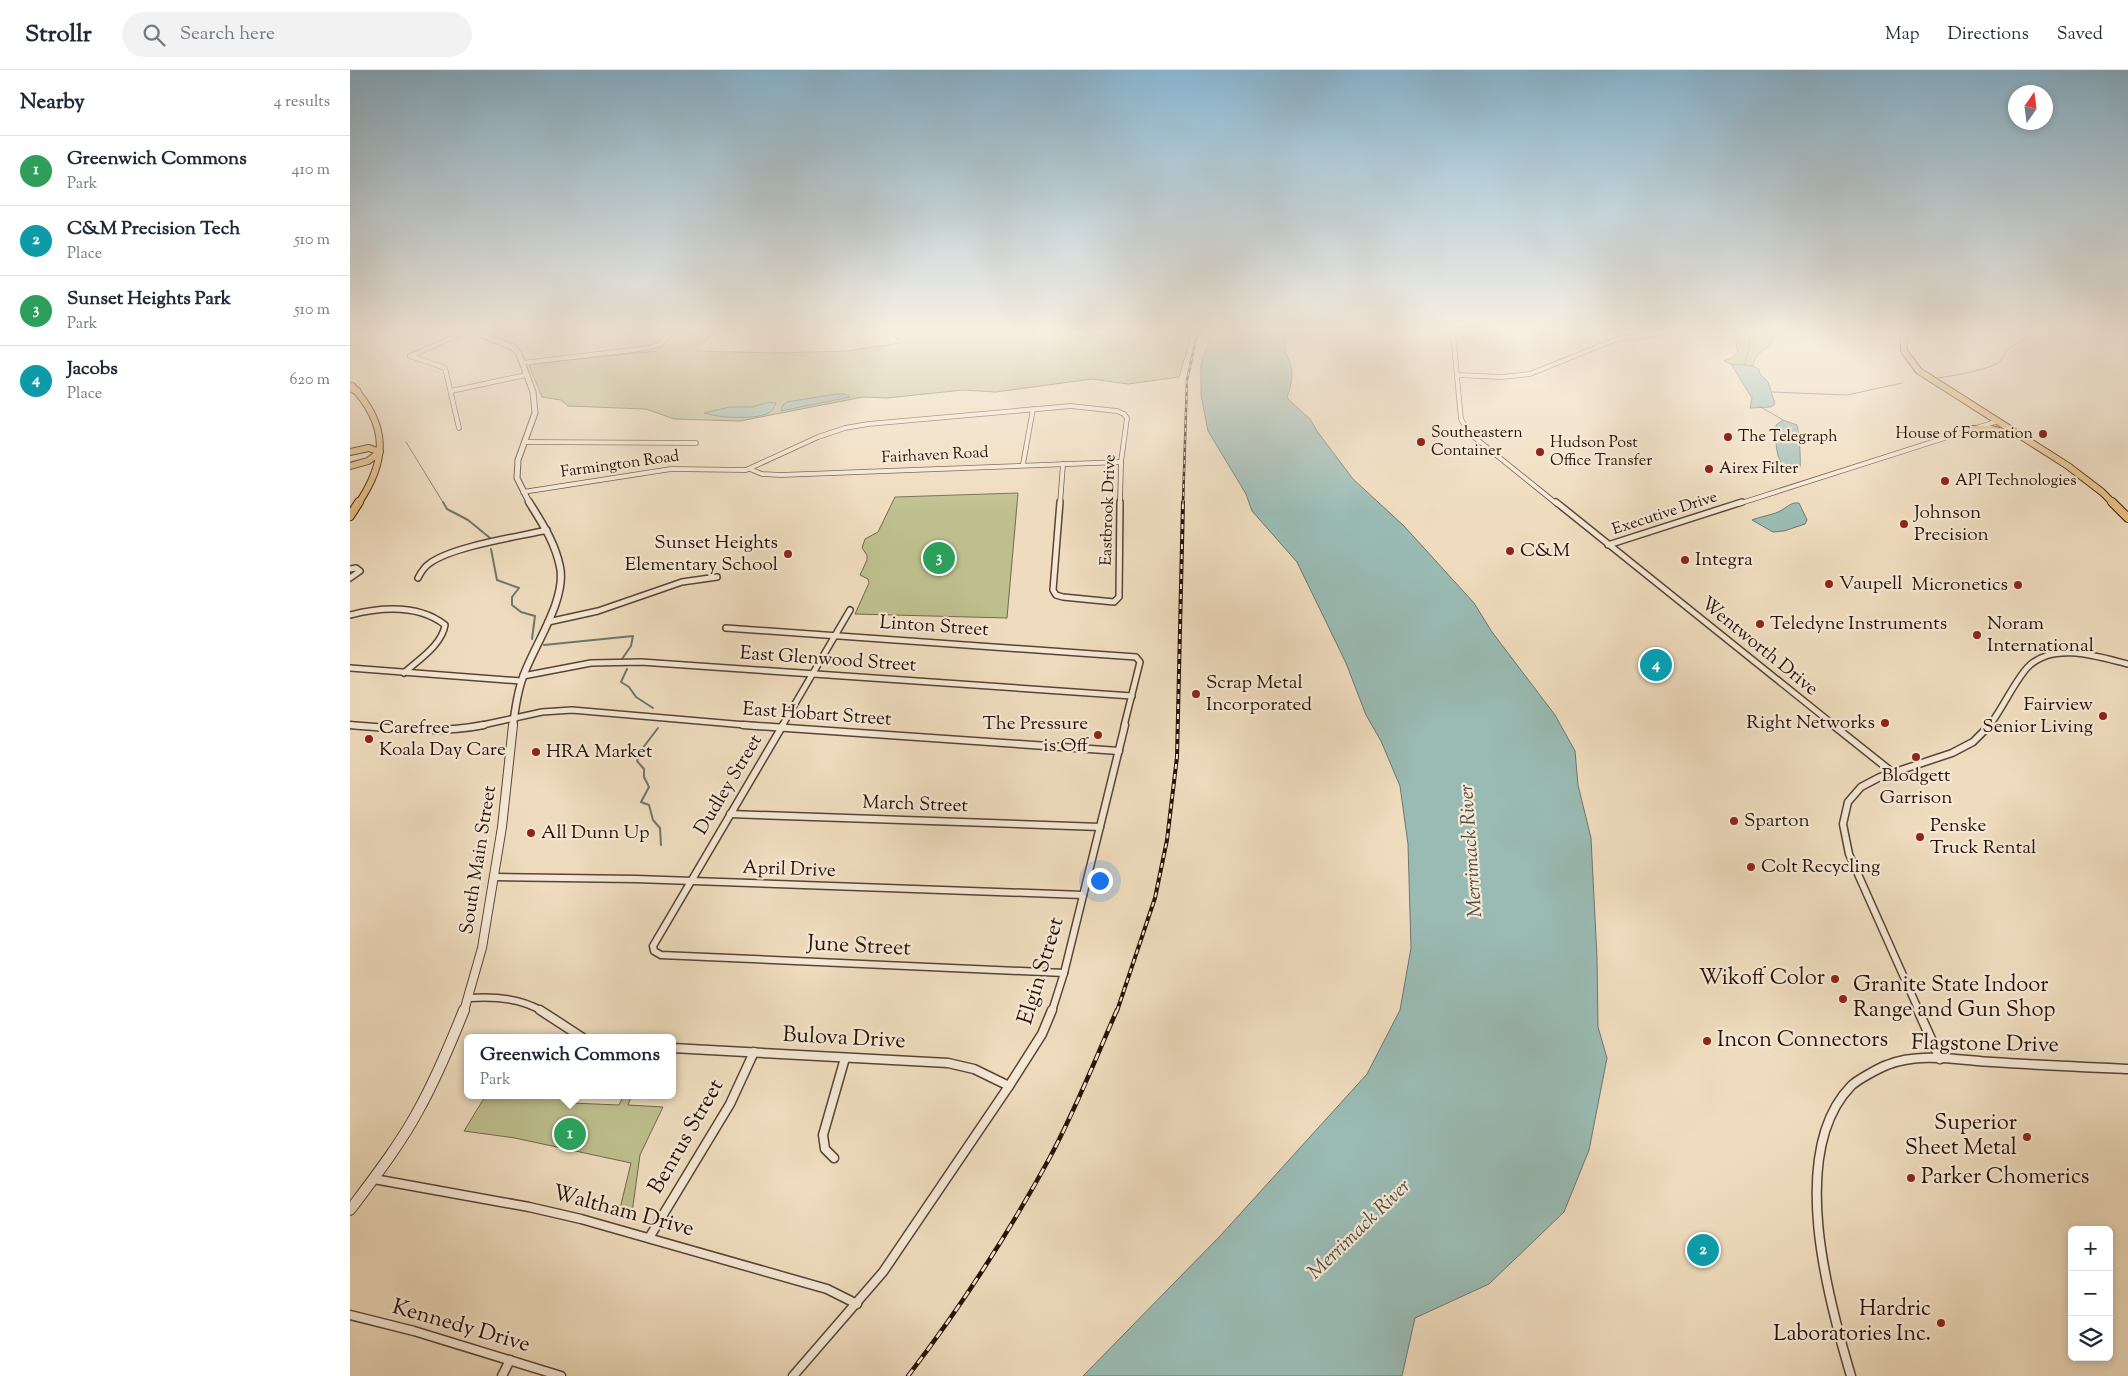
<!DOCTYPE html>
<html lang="en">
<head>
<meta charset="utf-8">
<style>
	body { margin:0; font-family:"Sorts Mill Goudy",serif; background:#f2f2f3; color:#1f2937 }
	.controls { position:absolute; right:15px; bottom:15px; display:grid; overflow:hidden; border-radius:8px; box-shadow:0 2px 8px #0003 }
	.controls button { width:45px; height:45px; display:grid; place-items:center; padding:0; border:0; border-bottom:1px solid #e0e1e3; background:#fff; color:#1f2937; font:25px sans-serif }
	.compass { position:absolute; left:1658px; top:15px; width:45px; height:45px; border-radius:50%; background:#fff; box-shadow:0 2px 8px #0003; rotate:14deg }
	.you { position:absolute; left:749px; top:810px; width:18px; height:18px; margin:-12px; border:4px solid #fff; border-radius:50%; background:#1a73e8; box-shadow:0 0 0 8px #1a73e833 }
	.badge { display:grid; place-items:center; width:32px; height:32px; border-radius:50%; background:#2563eb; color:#fff; font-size:16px; font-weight:700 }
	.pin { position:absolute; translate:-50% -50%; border:2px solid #fff; box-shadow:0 1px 5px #0006 }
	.popup { position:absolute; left:114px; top:964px; width:212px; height:65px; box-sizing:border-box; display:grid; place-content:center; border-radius:8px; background:#fff; filter:drop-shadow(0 1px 4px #0005); font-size:16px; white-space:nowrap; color:#747a83 }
	.popup b { font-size:19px; color:#1f2937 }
	.popup::after { content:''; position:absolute; left:50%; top:100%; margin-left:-10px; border:10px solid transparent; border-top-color:#fff }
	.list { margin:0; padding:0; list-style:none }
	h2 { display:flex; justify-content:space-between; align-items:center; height:65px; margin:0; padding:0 20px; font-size:21px }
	h2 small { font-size:16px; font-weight:400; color:#747a83 }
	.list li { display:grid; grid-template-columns:32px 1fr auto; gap:15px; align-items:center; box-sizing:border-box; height:70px; padding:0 20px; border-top:1px solid #e0e1e3 }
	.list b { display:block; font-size:19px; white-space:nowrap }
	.list p { margin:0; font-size:16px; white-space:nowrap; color:#747a83 }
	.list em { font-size:16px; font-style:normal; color:#747a83 }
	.icon { flex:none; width:28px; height:28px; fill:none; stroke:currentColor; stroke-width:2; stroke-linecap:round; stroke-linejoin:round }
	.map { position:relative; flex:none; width:1778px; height:1306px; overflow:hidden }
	header { display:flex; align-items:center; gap:30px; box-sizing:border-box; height:70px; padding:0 25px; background:#fff; border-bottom:1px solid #e0e1e3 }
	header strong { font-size:24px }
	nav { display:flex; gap:28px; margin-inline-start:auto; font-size:18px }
	.search { width:350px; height:45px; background:#f2f2f3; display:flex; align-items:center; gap:12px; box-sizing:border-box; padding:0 18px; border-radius:28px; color:#747a83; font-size:19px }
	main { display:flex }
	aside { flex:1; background:#fff }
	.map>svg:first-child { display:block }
	.green { fill:#bebf8e; stroke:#72684a }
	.water { fill:#9abbb4; stroke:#6c776f }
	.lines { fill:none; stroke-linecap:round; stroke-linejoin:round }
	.stream-far1 { stroke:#6c776f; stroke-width:1 }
	.stream { stroke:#6c776f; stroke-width:2 }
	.minor-far3-casing { stroke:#584435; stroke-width:5.5 }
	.minor-far2-casing { stroke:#584435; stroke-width:8 }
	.minor-far1-casing { stroke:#584435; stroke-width:9 }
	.minor-casing { stroke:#584435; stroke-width:11 }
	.tertiary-far3-casing { stroke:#584435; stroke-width:7 }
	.tertiary-far2-casing { stroke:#584435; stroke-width:9 }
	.tertiary-far1-casing { stroke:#584435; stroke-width:10 }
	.tertiary-casing { stroke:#584435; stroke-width:12 }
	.primary-far1-casing { stroke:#261207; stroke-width:8 }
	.primary-casing { stroke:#261207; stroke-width:10 }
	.motorway-casing { stroke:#261207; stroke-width:9 }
	.minor-far3 { stroke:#f5e8d5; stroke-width:4 }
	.minor-far2 { stroke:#f5e8d5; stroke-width:5 }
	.minor-far1 { stroke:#f5e8d5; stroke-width:6 }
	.minor { stroke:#f5e8d5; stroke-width:8 }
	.tertiary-far3 { stroke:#f5e8d5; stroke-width:5 }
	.tertiary-far2 { stroke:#f5e8d5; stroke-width:6 }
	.tertiary-far1 { stroke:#f5e8d5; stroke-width:8 }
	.tertiary { stroke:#f5e8d5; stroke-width:10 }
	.primary-far1 { stroke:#e8be7f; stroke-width:6 }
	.primary { stroke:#e8be7f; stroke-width:8 }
	.motorway { stroke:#e8be7f; stroke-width:7 }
	.rail-far2-casing { stroke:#261207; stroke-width:2.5 }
	.rail-far1-casing { stroke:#261207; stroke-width:4 }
	.rail-casing { stroke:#261207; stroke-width:4.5 }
	.rail-far2 { stroke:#f5e8d5; stroke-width:1; stroke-dasharray:4; stroke-linecap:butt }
	.rail-far1 { stroke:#f5e8d5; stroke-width:2; stroke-dasharray:5; stroke-linecap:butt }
	.rail { stroke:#f5e8d5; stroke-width:2.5; stroke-dasharray:8; stroke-linecap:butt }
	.poi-dot { fill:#8f2418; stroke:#f5e8d5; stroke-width:2 }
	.labels { text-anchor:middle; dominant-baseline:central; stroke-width:4.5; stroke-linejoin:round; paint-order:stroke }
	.far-poi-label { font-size:16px; fill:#261207; stroke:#f5e8d5; text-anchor:start }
	.far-street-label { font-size:16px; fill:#261207; stroke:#f5e8d5 }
	.poi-label { font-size:19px; fill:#261207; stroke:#f5e8d5; text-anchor:start }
	.street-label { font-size:19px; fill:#261207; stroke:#f5e8d5 }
	.water-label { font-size:20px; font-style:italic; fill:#4f4d44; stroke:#f5e8d5 }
	.near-street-label { font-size:22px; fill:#261207; stroke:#f5e8d5 }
	.near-poi-label { font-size:22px; fill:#261207; stroke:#f5e8d5; text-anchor:end }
</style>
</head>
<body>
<header>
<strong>Strollr</strong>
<div class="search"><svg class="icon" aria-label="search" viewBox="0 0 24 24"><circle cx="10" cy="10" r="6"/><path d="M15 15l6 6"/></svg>Search here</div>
<nav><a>Map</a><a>Directions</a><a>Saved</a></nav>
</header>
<main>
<aside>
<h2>Nearby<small>4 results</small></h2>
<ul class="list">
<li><span class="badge" style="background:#2e9e5b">1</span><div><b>Greenwich Commons</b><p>Park</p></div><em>410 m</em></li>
<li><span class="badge" style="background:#0f9aa8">2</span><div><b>C&amp;M Precision Tech</b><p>Place</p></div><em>510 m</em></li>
<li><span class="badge" style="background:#2e9e5b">3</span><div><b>Sunset Heights Park</b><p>Park</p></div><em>510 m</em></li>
<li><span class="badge" style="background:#0f9aa8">4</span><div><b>Jacobs</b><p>Place</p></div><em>620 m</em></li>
</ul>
</aside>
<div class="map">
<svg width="1778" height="1306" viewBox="0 0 1778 1306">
	<rect width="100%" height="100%" fill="#efdcbe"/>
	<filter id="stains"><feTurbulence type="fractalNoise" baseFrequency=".004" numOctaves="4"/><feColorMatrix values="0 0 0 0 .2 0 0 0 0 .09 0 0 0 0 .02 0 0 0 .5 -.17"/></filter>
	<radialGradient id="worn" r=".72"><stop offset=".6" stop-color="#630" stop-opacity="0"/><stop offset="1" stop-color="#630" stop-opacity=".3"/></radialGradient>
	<g class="green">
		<path d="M325,260H377L364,263L346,281L428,283L497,281L550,273L541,260H843L829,307L778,314L742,309L646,322L613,320L537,328L513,327L390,351L324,349L296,339L218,336L211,330L192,327L179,296L188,293L307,281Z"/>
		<path d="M1392,260H1418L1424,268C1420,279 1404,283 1403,296L1381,294L1374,291L1382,288L1388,282L1385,268Z"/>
		<path d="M668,423L657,548L505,544L519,513L518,509L510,505L517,490V485L512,478L515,469L528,462L545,427Z"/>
		<path d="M136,1025H202L221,1033L269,1035L274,1025H282L278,1035L313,1037L290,1085L281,1150L268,1147L281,1093L165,1068L114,1061Z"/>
	</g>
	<g class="water">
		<path d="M862,260H941C927,285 941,282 942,303C942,311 940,319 937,327L939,330L960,349L967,361L1003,409L1054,456L1124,533L1142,562L1205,645L1225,681L1228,715L1241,768L1247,888L1248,957L1257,988L1239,1080L1214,1142L1139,1214L1065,1248L1052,1306H733L871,1165L1017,1004L1050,940L1061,878L1058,774L1050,716L1031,671L1016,645L996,593L947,492L902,441L896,424L858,361L851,325V294Z"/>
		<path d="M1381,294L1403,296L1409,299L1410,304L1418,312L1425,334L1421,337L1400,338L1402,328Z"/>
		<path d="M486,324H496L500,327L431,341L433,335L437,332Z"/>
		<path d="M419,332L426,333C424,337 423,341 419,343C404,350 370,348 354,343L380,337H402Z"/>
		<path d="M1433,350L1447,355C1449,361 1451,390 1450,397L1439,401C1424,390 1426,372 1426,355Z"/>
		<path d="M1444,433H1449L1457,450L1455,454L1434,461L1423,462L1402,450C1409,447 1426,444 1430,441C1436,438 1438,435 1444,433Z"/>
	</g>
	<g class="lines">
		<g class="stream-far1">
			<path d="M1388,260L1398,265L1400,271L1395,294L1397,296"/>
			<path d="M1587,308C1607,305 1630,302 1648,293C1653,290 1654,284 1657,280C1665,272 1688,264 1699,260"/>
			<path d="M1422,322L1497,325L1552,313"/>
			<path d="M1409,336L1433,350"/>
			<path d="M56,372L94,434"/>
		</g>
		<g class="stream">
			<path d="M93,432L97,439L118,450L140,468"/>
			<path d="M141,479L147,510L169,518L162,527V535L171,542L185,546L182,569"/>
			<path d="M194,575L283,566L281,576L272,589"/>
			<path d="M277,599L271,612L279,617L286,627L303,638"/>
			<path d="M308,658L289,683L287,691L294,699V707L299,717L291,732L299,735L303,750L310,758L311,775"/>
		</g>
		<g class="minor-far3-casing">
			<g id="minor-far3">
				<path d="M1103,264L1111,349L1119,363L1207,434"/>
				<path d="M60,286L95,298L109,358"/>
				<path d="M60,286L120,260"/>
				<path d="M172,293L299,278L312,273L321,260"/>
				<path d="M1108,305L1151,307L1180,304L1267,269L1337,260"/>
				<path d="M101,321L176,305"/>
				<path d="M175,372L346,373"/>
				<path d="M673,394L683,339"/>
				<path d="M400,399L412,404L431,405L771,392"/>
				<path d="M173,422L321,399L396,400L468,367L495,358L518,354L721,336L767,341L774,344L777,348L771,392L770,434"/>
				<path d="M710,434L713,394"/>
				<path d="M1388,434L1648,351"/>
			</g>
		</g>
		<g class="minor-far2-casing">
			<g id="minor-far2">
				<path d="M710,432L703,520L706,525L713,527L764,532L769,527L770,432"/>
				<path d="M1206,432L1485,656"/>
				<path d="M1258,475L1392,432"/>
				<path d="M0,499L6,498L10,501L0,508"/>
				<path d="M68,508C71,502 74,497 80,493C104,476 167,467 197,460"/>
				<path d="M0,545C32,537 68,534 95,555C92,575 68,590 54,603"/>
				<path d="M198,552L248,541L332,512L367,507"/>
				<path d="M376,558L786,587L790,592L774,656"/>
				<path d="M0,598L171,611"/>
				<path d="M173,606L241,593L291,592L782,626"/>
				<path d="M0,655L10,656"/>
				<path d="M128,656L192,642L222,640L407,656"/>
				<path d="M432,656L500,540"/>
				<path d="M1639,656C1652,640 1667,606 1680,595C1706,572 1749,587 1778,594"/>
			</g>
		</g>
		<g class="minor-far1-casing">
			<g id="minor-far1">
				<path d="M0,655C46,659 88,664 134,655"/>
				<path d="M393,655L769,681"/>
				<path d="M433,655L303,876L304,881L311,885L714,903"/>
				<path d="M1483,655L1542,702"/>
				<path d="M380,744L750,757"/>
				<path d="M145,807L286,809L733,825"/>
				<path d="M119,928C145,926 170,928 192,941"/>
				<path d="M702,941L714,903L775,655"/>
				<path d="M1569,941L1499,784L1493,754L1498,732L1511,717L1530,707L1602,683L1623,672L1640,655"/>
			</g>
		</g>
		<g class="minor-casing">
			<g id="minor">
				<path d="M190,940L233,968"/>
				<path d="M1568,940L1590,989"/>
				<path d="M322,978L598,993L624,999L659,1016"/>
				<path d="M484,1088L475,1079L473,1065L495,988"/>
				<path d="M24,1109L179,1137L231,1149L477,1219L507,1234"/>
				<path d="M299,1168L380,1034L404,982"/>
				<path d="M0,1245L64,1261L211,1306"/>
				<path d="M152,1306L160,1290"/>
				<path d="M443,1306L533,1202L659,1016L692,964L702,940"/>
				<path d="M1501,1306C1478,1229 1437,1082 1501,1016C1507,1010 1529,998 1537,995C1569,982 1609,990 1642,992C1687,995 1733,997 1778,999"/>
			</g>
		</g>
		<g class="tertiary-far3-casing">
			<path id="tertiary-far3" d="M118,260L163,277L169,284L183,322L185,343L168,390L167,408L180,434"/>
		</g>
		<g class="tertiary-far2-casing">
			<path id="tertiary-far2" d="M163,656C165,639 167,623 173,607C183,577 217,530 210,497C205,472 192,453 179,432"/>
		</g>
		<g class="tertiary-far1-casing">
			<path id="tertiary-far1" d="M114,941L132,878L152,757L163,655"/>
		</g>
		<g class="tertiary-casing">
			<path id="tertiary" d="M0,1140C24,1108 49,1076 68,1041C86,1009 100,975 114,940"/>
		</g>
		<g class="primary-far1-casing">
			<g id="primary-far1">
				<path d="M1553,260L1554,281L1569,301L1718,396L1752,422L1764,434"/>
				<path d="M2,316C38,355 38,390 8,434"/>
				<path d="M1621,359H1641L1665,365"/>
				<path d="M0,382L19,378L30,382L18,391L0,396"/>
			</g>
		</g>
		<g class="primary-casing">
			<g id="primary">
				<path d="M1762,432L1778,448"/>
				<path d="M0,446L9,432"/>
			</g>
		</g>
		<g class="motorway-casing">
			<path id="motorway" d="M0,317L7,321"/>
		</g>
		<use href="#minor-far3" class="minor-far3"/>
		<use href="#minor-far2" class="minor-far2"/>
		<use href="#minor-far1" class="minor-far1"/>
		<use href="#minor" class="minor"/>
		<use href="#tertiary-far3" class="tertiary-far3"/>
		<use href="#tertiary-far2" class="tertiary-far2"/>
		<use href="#tertiary-far1" class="tertiary-far1"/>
		<use href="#tertiary" class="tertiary"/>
		<use href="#primary-far1" class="primary-far1"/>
		<use href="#primary" class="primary"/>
		<use href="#motorway" class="motorway"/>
		<g class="rail-far2-casing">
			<path id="rail-far2" d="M833,434L837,310L848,260"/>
		</g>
		<g class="rail-far1-casing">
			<path id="rail-far1" d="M767,941L805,828L817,770L827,687L833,432"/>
		</g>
		<g class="rail-casing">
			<path id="rail" d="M558,1306C610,1238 658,1164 699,1089C725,1041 745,990 767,940"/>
		</g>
		<use href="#rail-far2" class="rail-far2"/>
		<use href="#rail-far1" class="rail-far1"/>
		<use href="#rail" class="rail"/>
	</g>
	<linearGradient id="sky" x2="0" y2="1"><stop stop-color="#89b7d3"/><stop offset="0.59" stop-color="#f8efe2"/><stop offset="1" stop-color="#f8efe2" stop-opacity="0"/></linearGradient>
	<rect width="1778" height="443" fill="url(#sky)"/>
	<g class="poi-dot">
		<circle cx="1693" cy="364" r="5"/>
		<circle cx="1378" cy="367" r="5"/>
		<circle cx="1071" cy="372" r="5"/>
		<circle cx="1190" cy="382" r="5"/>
		<circle cx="1359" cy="399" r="5"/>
		<circle cx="1595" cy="411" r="5"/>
		<circle cx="1554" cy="454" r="5"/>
		<circle cx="1160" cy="481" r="5"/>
		<circle cx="438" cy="484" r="5"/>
		<circle cx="1335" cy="490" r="5"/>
		<circle cx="1479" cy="514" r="5"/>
		<circle cx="1668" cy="515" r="5"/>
		<circle cx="1410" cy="554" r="5"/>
		<circle cx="1627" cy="565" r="5"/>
		<circle cx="846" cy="624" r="5"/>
		<circle cx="1753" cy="646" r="5"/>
		<circle cx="1535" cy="653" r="5"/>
		<circle cx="748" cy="665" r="5"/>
		<circle cx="19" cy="669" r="5"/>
		<circle cx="186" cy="682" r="5"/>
		<circle cx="1566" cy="687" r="5"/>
		<circle cx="1384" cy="751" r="5"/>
		<circle cx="181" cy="763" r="5"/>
		<circle cx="1570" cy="767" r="5"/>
		<circle cx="1401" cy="797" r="5"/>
		<circle cx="1485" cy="909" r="5"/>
		<circle cx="1493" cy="929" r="5"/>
		<circle cx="1357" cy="971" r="5"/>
		<circle cx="1677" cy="1067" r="5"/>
		<circle cx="1561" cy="1108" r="5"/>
		<circle cx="1591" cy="1253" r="5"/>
	</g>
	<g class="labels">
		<g class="far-poi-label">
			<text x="1081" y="363">Southeastern<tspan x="1081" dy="18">Container</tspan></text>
			<text x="1683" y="364" text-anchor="end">House of Formation</text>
			<text x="1388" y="367">The Telegraph</text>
			<text x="1200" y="373">Hudson Post<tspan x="1200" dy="18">Office Transfer</tspan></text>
			<text x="1369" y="399">Airex Filter</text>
			<text x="1605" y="411">API Technologies</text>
		</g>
		<g class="far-street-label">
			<text transform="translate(585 386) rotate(-3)">Fairhaven Road</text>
			<text transform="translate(270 395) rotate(-8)">Farmington Road</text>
			<text transform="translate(759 440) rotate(-88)">Eastbrook Drive</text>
			<text transform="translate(1315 444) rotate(-18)">Executive Drive</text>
		</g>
		<g class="poi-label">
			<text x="1564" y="443">Johnson<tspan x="1564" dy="22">Precision</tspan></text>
			<text x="428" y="473" text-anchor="end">Sunset Heights<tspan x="428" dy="22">Elementary School</tspan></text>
			<text x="1170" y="481">C&amp;M</text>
			<text x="1345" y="490">Integra</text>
			<text x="1489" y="514">Vaupell</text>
			<text x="1658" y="515" text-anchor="end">Micronetics</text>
			<text x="1420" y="554">Teledyne Instruments</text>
			<text x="1637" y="554">Noram<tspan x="1637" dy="22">International</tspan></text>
			<text x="856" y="613">Scrap Metal<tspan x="856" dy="22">Incorporated</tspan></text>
			<text x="1743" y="635" text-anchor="end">Fairview<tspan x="1743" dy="22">Senior Living</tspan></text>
			<text x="1525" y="653" text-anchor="end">Right Networks</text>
			<text x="738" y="654" text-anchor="end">The Pressure<tspan x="738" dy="22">is Off</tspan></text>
			<text x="29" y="658">Carefree<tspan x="29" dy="22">Koala Day Care</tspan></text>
			<text x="196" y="682">HRA Market</text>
			<text x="1566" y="706" text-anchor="middle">Blodgett<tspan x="1566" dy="22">Garrison</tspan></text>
			<text x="1394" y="751">Sparton</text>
			<text x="1580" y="756">Penske<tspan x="1580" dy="22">Truck Rental</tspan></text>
			<text x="191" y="763">All Dunn Up</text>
			<text x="1411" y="797">Colt Recycling</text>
		</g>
		<g class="street-label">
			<text transform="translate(584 557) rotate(4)">Linton Street</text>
			<text transform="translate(1409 577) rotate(39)">Wentworth Drive</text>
			<text transform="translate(478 590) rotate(4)">East Glenwood Street</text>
			<text transform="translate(467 645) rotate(4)">East Hobart Street</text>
			<text transform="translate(379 715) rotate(-59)">Dudley Street</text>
			<text transform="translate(565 735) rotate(2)">March Street</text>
			<text transform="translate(129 790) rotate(-81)">South Main Street</text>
			<text transform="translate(439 800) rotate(2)">April Drive</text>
		</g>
		<g class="water-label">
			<text transform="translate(1122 781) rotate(-94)">Merrimack River</text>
			<text transform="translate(1010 1160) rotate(-44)">Merrimack River</text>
		</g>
		<g class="near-street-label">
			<text transform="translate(509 877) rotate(3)">June Street</text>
			<text transform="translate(692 901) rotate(-73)">Elgin Street</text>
			<text transform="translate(494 969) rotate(3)">Bulova Drive</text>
			<text transform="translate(1635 975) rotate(1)">Flagstone Drive</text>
			<text transform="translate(337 1067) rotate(-60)">Benrus Street</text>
			<text transform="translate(273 1142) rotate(15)">Waltham Drive</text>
			<text transform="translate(111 1257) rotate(16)">Kennedy Drive</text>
		</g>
		<g class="near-poi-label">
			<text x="1475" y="909">Wikoff Color</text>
			<text x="1503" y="916" text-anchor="start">Granite State Indoor<tspan x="1503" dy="25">Range and Gun Shop</tspan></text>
			<text x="1367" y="971" text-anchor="start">Incon Connectors</text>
			<text x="1667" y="1054">Superior<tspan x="1667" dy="25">Sheet Metal</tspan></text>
			<text x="1571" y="1108" text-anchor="start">Parker Chomerics</text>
			<text x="1581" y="1240">Hardric<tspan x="1581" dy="25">Laboratories Inc.</tspan></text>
		</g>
	</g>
	<rect width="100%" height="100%" filter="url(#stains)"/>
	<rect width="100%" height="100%" fill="url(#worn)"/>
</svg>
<div class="controls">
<button>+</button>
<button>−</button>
<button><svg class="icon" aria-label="layers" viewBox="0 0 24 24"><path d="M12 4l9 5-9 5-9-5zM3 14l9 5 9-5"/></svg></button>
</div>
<svg class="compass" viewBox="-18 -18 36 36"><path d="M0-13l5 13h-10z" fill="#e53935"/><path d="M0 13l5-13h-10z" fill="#747a83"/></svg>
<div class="you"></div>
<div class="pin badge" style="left:220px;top:1064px;background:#2e9e5b">1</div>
<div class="popup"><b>Greenwich Commons</b>Park</div>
<div class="pin badge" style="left:1353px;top:1180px;background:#0f9aa8">2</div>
<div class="pin badge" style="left:589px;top:488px;background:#2e9e5b">3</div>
<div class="pin badge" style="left:1306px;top:595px;background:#0f9aa8">4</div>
</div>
</main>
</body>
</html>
